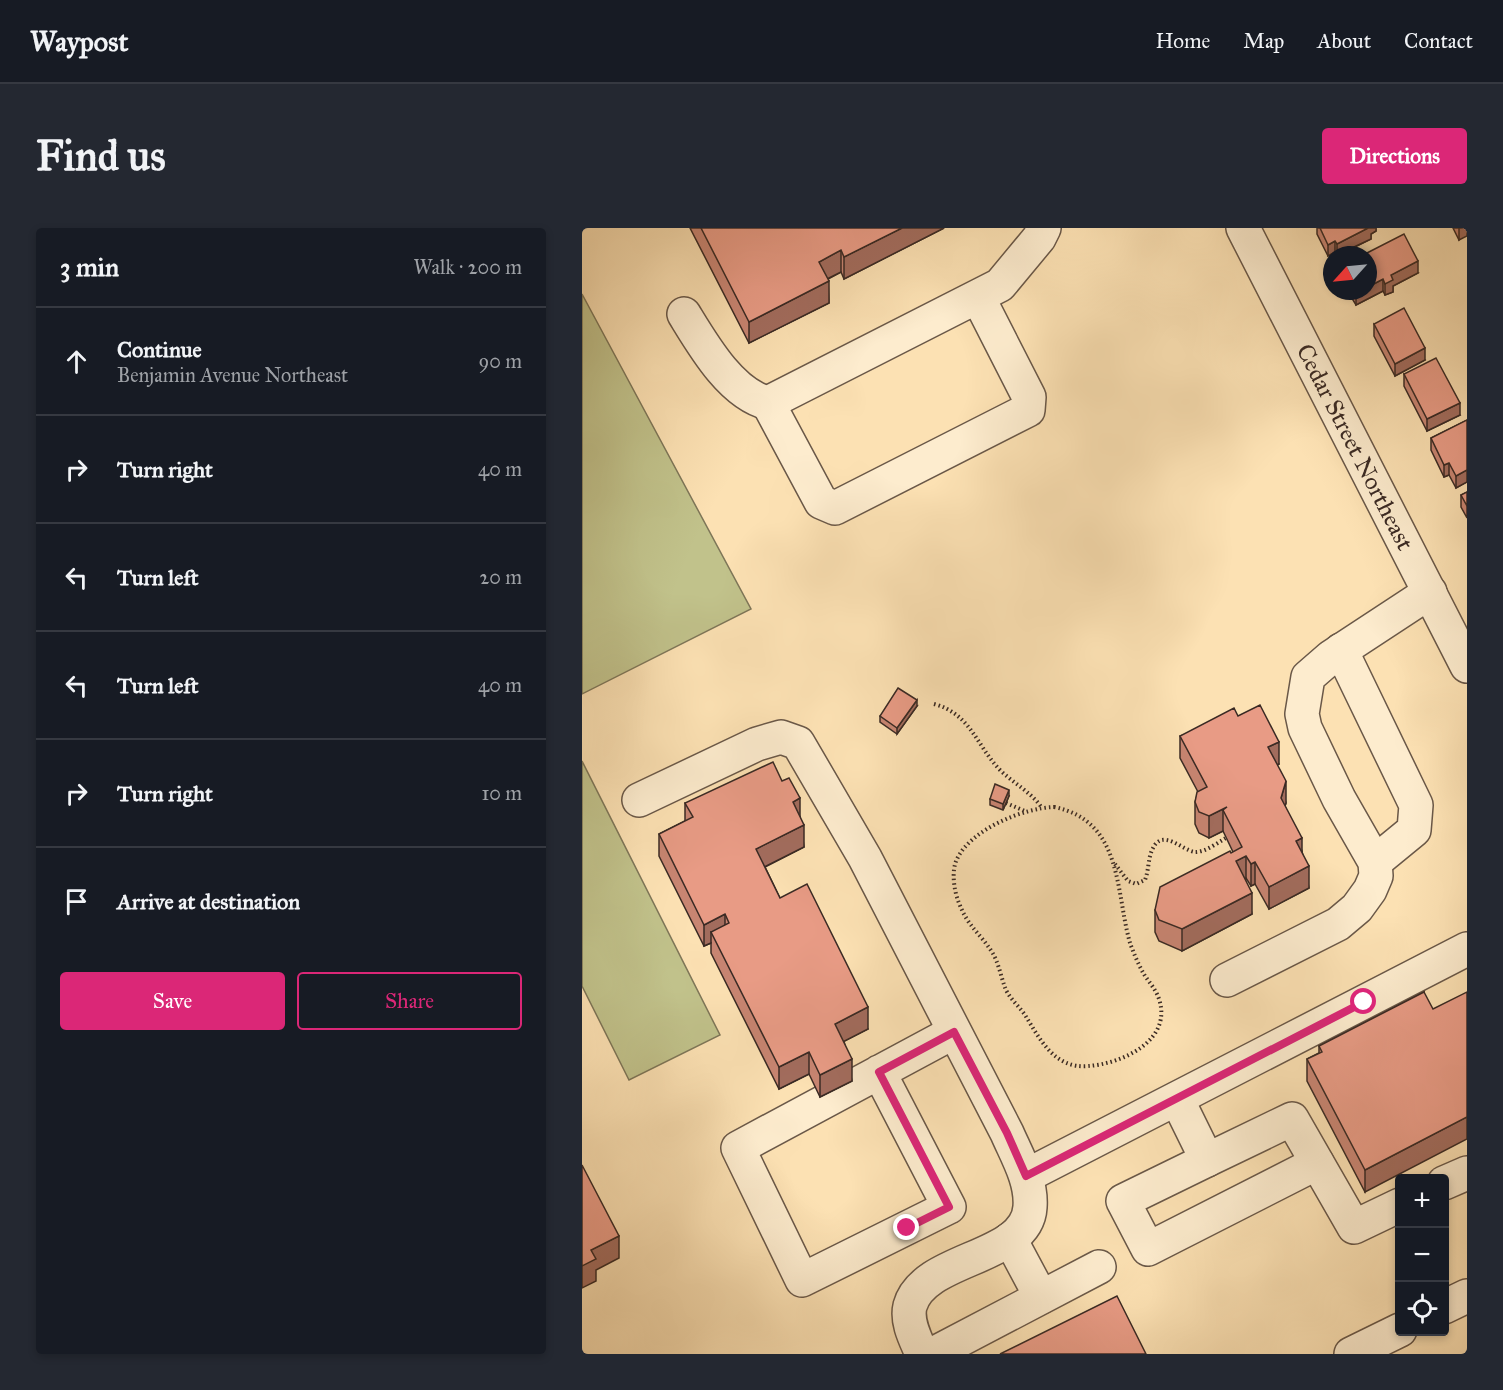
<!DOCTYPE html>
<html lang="en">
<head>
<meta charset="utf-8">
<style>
	body { margin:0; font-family:"IM FELL Great Primer",serif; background:#242831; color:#f1f3f6 }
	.controls { position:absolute; right:18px; bottom:18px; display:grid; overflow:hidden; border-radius:6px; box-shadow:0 3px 9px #0003 }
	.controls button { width:54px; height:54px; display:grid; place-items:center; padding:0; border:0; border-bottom:2px solid #363941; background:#171b24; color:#f1f3f6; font:30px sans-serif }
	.compass { position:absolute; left:741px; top:18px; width:54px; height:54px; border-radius:50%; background:#171b24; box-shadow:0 3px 9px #0003; rotate:243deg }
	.stop { position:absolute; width:18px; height:18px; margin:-14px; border:4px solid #db2777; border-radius:50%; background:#fff }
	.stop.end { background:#db2777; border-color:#fff; box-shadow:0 2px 6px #0008 }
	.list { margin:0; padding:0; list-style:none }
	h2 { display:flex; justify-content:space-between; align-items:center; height:78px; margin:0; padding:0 24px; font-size:26px }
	h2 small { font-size:20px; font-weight:400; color:#9ea1a6 }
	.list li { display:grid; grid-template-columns:39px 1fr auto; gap:18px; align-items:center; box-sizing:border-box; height:108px; padding:0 24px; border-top:2px solid #363941 }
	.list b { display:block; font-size:22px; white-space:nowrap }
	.list p { margin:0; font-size:20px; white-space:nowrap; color:#9ea1a6 }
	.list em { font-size:20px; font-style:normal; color:#9ea1a6 }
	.actions { display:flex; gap:12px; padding:18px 24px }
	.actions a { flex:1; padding:14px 0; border:2px solid #db2777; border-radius:6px; text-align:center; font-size:21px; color:#db2777 }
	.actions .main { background:#db2777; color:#fff }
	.icon { flex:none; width:33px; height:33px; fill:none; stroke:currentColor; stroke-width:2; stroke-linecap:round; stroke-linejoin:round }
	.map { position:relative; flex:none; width:885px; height:1126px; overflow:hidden; border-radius:6px }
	header { display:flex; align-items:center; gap:36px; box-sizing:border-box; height:84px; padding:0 30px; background:#171b24; border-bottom:2px solid #363941 }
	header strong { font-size:28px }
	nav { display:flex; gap:33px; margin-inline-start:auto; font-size:21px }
	.intro { display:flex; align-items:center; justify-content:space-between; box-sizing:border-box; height:144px; padding:0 36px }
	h1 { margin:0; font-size:42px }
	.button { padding:15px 27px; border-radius:6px; background:#db2777; color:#fff; font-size:21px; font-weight:700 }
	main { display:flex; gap:36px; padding:0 36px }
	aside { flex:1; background:#171b24; border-radius:6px; box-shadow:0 3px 9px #0003 }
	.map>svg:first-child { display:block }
	.green { fill:#c1c28b; stroke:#7e7658; stroke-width:1.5 }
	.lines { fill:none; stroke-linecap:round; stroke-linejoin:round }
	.minor-casing { stroke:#6a5848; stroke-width:36 }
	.path { stroke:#3a2a24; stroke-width:4; stroke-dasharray:1.5 3; stroke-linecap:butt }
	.minor { stroke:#fdecce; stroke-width:33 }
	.wall { fill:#c88572; stroke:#3a2a24; stroke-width:1.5 }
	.shaded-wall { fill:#a26c5d; stroke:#3a2a24; stroke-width:1.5 }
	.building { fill:#e89b85; stroke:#3a2a24; stroke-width:1.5 }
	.route { stroke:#db2777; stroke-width:8 }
	.labels { text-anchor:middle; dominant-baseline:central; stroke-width:4.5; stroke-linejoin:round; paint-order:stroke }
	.street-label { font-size:24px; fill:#3a2a24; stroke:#fdecce }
</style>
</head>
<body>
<header>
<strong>Waypost</strong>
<nav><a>Home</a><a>Map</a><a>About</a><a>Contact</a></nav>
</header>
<div class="intro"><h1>Find us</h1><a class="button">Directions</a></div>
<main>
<aside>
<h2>3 min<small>Walk · 200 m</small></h2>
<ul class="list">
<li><svg class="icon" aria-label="ahead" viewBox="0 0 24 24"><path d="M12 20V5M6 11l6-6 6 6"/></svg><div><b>Continue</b><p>Benjamin Avenue Northeast</p></div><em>90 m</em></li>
<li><svg class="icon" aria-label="right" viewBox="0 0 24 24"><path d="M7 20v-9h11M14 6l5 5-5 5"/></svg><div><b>Turn right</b></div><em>40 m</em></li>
<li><svg class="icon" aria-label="left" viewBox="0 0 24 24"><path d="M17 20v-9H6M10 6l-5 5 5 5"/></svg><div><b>Turn left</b></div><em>20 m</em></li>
<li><svg class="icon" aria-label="left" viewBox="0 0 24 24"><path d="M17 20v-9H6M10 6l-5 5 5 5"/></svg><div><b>Turn left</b></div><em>40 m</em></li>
<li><svg class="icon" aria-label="right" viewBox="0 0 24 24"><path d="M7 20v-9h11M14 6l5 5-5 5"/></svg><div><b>Turn right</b></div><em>10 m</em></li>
<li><svg class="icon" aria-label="arrive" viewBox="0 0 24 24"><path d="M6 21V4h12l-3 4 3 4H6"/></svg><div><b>Arrive at destination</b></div></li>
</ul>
<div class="actions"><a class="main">Save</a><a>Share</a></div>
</aside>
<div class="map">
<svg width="885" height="1126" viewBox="0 0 885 1126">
	<rect width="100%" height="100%" fill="#fce1b3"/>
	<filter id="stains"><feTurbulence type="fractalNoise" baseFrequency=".00333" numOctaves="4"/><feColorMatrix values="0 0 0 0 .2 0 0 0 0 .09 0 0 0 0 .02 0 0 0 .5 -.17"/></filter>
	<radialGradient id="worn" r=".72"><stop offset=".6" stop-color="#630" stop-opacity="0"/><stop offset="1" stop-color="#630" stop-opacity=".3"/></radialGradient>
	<g class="green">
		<path d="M0,66L169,381L0,466Z"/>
		<path d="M0,533L138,807L47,852L0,758Z"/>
	</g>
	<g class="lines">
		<g class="minor-casing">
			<g id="minor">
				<path id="s1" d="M661,0L885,438"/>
				<path d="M396,69L447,169L446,182L253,280L239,274L186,175L418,57L457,10L462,0"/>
				<path d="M102,86C121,117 149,166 186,175"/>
				<path d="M759,422L834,577L832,602L793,634"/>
				<path d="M57,572L175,516L199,509L216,515L283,630L425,905C435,928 450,953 448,979C445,1032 342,1028 328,1078C324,1094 334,1112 340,1126"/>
				<path d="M645,752L756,696L775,680L788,662L794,648L793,634L757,571L723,500L720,486L726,449L749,429L848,364"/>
				<path d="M297,844L367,979L220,1052L156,920L372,804"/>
				<path d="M595,871L625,932L710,891L772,999L818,977"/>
				<path d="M625,932L541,973L566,1021L735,935"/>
				<path d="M444,948L885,721"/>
				<path d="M862,955L885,945"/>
				<path d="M428,1011L459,1069"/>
				<path d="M862,1079L885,1068"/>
				<path d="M351,1126L517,1039"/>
				<path d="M769,1126L818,1102"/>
			</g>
		</g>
		<g class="path">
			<path d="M352,476C389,486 394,517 418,542C431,555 449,564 460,580"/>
			<path d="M424,575L443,583"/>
			<path d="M472,579C541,593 533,662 548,715C552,726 557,738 563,748C568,755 574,762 577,771C591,813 539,836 506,838C472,841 458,811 443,787C437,778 429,772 424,762C419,750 417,735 410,724C398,705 386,699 377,675C372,663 369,643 375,631C389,601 442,580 472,579Z"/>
			<path d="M533,636L546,653L554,656L563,652C567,642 566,629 571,620C581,600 601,623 613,624C624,624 635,615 644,610"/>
		</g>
		<use href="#minor" class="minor"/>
	</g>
	<g class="wall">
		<path d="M108,0H362L262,51L259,44L246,51L247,75L167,115Z"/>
		<path d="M735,0H794V3L789,6V11L757,27H755L753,24L746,28L735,6Z"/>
		<path d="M871,0H885L877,12Z"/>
		<path d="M786,27L836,45L811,58V64L803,67L801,63L774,77L768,67V63H786Z"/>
		<path d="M792,96L843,132L813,148L792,108Z"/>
		<path d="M822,146L878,187L845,203L822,158Z"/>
		<path d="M885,192V254L874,260L867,247L862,249L849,222V210Z"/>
		<path d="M885,264V290L879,279V267Z"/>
		<path d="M335,478L315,506L298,494V488Z"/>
		<path d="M656,488L697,536L695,537L704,575L703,578L720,623L727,660L687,681L673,656L669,658L664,650H663L670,686L600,723L577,713L573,704V682L651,624L641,603L627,610L617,605L613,596V574L616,564L598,530V508Z"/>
		<path d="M427,568L421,582L408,577V571Z"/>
		<path d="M103,575L218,589L222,619L183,639L198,670L286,801L262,813L270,853L238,869L227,846L197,861L129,725V715L122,718L77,628V606L103,593Z"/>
		<path d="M842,764L783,964L725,853V831L737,825V818Z"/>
	</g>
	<g class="shaded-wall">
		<path d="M320,0H362L262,51V29Z"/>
		<path d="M786,0H794V3L789,6V11L755,27V16Z"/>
		<path d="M877,0H885V8L877,12Z"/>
		<path d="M753,13V24L746,28V17Z"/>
		<path d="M259,22V44L237,55V34Z"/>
		<path d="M836,33V45L811,58V64L803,67V56L809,47Z"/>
		<path d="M801,51V63L774,77V65L778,63H786V59Z"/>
		<path d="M247,53V75L167,115V94Z"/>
		<path d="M843,120V132L813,148V136Z"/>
		<path d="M878,175V187L845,203V191Z"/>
		<path d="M867,235V247L862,249V237Z"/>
		<path d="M885,242V254L874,260V248Z"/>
		<path d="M335,472V478L315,506V500Z"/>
		<path d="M697,514V536L686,541V519Z"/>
		<path d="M704,553V575L699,592V570Z"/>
		<path d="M427,562V568L421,582V576Z"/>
		<path d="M218,570V592L211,574Z"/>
		<path d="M645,579L641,582V603L627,610V588Z"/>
		<path d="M222,597V619L174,643V621Z"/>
		<path d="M720,610V632L714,613Z"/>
		<path d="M664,628V650L654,655V633Z"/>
		<path d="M673,634V656L669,658V636Z"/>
		<path d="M727,638V660L687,681V659Z"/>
		<path d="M670,665V686L600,723V701Z"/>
		<path d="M143,686V708L129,704V715L122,718V697Z"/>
		<path d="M286,779V801L253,818V796Z"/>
		<path d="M227,824V846L197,861V839Z"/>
		<path d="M270,831V853L238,869V847Z"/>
		<path d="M885,889V911L783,964V942Z"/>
		<path d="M37,1008V1030L14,1042V1053L0,1060V1038L9,1022Z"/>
	</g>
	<g class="building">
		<path d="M119,0H320L262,29L259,22L237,34L247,53L167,94Z"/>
		<path d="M738,0H786L755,16L753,13L746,17Z"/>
		<path d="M822,6L836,33L809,47L811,52L803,56L801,51L786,59V27H781Z"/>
		<path d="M822,80L843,120L813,136L792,96Z"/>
		<path d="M854,130L878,175L845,191L822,146Z"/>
		<path d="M885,192V242L874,248L867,235L862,237L849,210Z"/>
		<path d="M885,264V278L879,267Z"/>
		<path d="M316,460L335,472L315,500L298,488Z"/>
		<path d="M678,477L697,514L686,519L704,553L699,570L720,610L714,613L727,638L687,659L673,634L669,636L664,628L654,633L670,665L600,701L577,692L573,682L578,659L648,623L649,625L660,619L641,582L645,579L627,588L617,584L613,574L615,564L625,559L598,508L652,480L656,488Z"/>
		<path d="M191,534L200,553L207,550L218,570L211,574L222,597L174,621L198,670L225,656L286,779L253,796L270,831L238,847L227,824L197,839L129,704L147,695L143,686L122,697L77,606L111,589L103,575Z"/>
		<path d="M413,556L427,562L421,576L408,571Z"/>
		<path d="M842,764L851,781L885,764V889L783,942L725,831L740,824L737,818Z"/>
		<path d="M0,937L37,1008L9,1022L14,1031L0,1038Z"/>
		<path d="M535,1068L564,1126H418Z"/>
	</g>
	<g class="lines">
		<path class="route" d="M325,1000L367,979L297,844L372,804L425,905L444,948L782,774"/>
	</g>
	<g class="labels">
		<g class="street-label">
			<text stroke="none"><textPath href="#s1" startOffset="246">Cedar Street Northeast</textPath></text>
		</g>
	</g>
	<rect width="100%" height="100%" filter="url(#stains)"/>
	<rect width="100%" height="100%" fill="url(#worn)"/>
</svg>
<div class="controls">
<button>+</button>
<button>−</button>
<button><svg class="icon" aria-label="locate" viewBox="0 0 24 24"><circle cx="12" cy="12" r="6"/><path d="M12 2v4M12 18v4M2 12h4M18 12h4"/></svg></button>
</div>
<svg class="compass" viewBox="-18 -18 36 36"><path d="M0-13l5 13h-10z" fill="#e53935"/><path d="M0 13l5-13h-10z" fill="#9ea1a6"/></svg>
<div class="stop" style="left:782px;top:774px"></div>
<div class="stop end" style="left:325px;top:1000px"></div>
</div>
</main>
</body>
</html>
